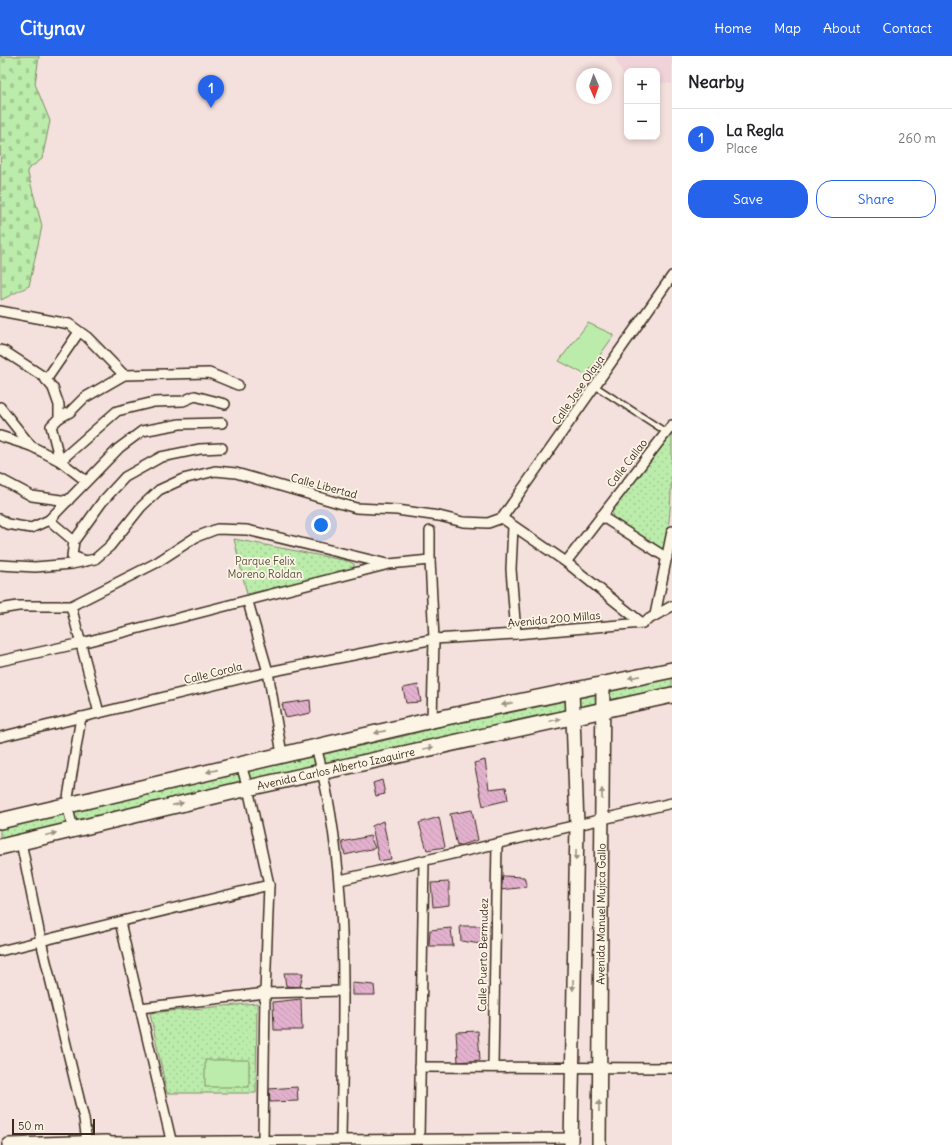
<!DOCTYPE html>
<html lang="en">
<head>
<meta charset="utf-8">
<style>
	body { margin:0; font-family:Delius,sans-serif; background:#f6f6f6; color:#202124 }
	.controls { position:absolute; right:12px; top:12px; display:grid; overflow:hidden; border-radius:8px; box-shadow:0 2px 6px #0003 }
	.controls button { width:36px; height:36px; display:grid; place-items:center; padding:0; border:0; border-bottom:1px solid #e0e0e0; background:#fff; color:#202124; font:20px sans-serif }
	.compass { position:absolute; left:576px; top:12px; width:36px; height:36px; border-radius:50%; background:#fff; box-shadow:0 2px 6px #0003; rotate:178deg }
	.scale { position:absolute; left:12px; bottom:10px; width:83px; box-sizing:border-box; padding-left:4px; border:2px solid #3b2a1e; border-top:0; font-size:11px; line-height:14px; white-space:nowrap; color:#3b2a1e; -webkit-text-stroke:3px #fcf5e5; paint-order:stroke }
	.you { position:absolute; left:321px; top:469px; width:14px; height:14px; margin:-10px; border:3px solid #fff; border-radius:50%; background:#1a73e8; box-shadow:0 0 0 6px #1a73e833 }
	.badge { display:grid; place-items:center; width:26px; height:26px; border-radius:50%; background:#2563eb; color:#fff; font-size:13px; font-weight:700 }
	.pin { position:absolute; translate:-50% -33px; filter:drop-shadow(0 1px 2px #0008) }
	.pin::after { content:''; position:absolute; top:21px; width:14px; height:12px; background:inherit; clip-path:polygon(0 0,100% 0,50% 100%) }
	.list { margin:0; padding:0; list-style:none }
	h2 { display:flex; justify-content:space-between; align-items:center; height:52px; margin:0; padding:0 16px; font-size:17px }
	h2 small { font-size:13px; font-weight:400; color:#757577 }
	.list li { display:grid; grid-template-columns:26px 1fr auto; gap:12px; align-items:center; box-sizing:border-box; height:60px; padding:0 16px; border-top:1px solid #e0e0e0 }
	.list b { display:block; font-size:15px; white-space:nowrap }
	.list p { margin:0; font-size:13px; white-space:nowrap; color:#757577 }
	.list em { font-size:13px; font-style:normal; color:#757577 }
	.actions { display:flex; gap:8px; padding:12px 16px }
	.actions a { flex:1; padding:9px 0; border:1px solid #2563eb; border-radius:16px; text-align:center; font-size:14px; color:#2563eb }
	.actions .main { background:#2563eb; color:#fff }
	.map { position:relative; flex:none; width:672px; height:1089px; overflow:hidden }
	header { display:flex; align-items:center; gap:24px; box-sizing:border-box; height:56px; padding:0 20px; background:#2563eb; color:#fff }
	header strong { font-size:19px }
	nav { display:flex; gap:22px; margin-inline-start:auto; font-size:14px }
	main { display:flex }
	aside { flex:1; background:#fff }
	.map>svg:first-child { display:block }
	.built { fill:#efd3d9 }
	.cemetery { fill:url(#cemetery-stones); stroke:#7c8b64 }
	.park { fill:url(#park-dots); stroke:#7c8b64 }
	.garden { fill:#bcecab; stroke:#7c8b64 }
	.building { fill:url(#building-back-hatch); stroke:#3b2a1e }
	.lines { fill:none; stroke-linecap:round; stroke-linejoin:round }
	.lane-casing { stroke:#3b2a1e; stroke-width:8 }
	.street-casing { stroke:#3b2a1e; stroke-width:12 }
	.secondary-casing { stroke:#3b2a1e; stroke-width:16 }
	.primary-casing { stroke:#3b2a1e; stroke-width:18 }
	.lane { stroke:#fcf5e5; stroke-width:4.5 }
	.street { stroke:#fcf5e5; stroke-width:9 }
	.secondary { stroke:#fcf5e5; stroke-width:13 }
	.primary { stroke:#fcf5e5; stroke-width:15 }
	.oneway { fill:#9c9082 }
	.labels { text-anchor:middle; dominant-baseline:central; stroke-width:3.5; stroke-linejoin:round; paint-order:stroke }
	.street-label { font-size:11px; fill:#3b2a1e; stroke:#fcf5e5 }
	.park-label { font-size:11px; fill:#55513a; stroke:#fcf5e5 }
</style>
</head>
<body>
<header>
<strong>Citynav</strong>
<nav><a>Home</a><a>Map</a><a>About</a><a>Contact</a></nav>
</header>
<main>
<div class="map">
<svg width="672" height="1089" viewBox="0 0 672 1089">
	<defs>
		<pattern id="cemetery-stones" width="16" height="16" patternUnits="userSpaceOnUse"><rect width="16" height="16" fill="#bcecab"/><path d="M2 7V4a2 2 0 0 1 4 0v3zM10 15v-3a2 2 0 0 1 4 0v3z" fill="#a2cb93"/></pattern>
		<pattern id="park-dots" width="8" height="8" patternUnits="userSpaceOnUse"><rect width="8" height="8" fill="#bcecab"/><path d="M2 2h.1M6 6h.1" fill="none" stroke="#a2cb93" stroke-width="1.8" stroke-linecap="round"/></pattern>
		<pattern id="building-back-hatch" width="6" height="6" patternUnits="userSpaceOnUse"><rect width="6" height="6" fill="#e3b1ce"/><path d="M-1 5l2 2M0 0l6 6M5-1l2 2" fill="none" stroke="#c498b0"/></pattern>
	</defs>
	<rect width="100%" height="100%" fill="#f4e1de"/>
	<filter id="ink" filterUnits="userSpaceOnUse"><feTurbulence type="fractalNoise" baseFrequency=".025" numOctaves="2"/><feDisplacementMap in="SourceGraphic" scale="8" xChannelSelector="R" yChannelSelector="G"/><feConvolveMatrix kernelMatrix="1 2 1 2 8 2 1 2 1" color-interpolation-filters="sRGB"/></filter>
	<g filter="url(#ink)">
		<path class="built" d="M614,0H672V28L657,26V15H627L626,25Z"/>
		<path class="cemetery" d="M0,0H39L35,28L50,65L42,103L27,114L42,170L29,230L1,244Z"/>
		<g class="park">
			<path d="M672,378C672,410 672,466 664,494L661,495L613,462L612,455Z"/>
			<path d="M234,483L348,505L354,508V511L350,515L247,538Z"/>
			<path d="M672,621V632L269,720L0,784V771L404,680L454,667L584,639Z"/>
			<path d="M257,947L256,1037H167L150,957Z"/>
		</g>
		<g class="garden">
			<path d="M588,267L614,279L586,319L559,305Z"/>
			<rect x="205" y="1004" width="44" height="27"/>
		</g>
		<g class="building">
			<path d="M418,629L421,646L406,647L403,632Z"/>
			<path d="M310,644L311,657L286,662L282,648Z"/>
			<path d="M485,704L489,733L506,731L508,744L483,750L474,707Z"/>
			<path d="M382,724L385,738L376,740L373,727Z"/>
			<path d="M472,754L478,784L457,790L450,758Z"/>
			<path d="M439,761L445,791L427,794L419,767Z"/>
			<path d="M383,765L391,803L379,805L372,770Z"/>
			<path d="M370,780L375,792L345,799L342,786Z"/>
			<path d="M503,820L524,821L527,831L501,834Z"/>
			<path d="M449,826V849L433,851L431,827Z"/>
			<path d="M460,870H486L481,888L461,885Z"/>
			<path d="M451,872L453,890H429L430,874Z"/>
			<path d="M284,917H303L300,931L286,930Z"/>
			<path d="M352,927L374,929L375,939H352Z"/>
			<path d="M301,943L302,974H274L273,946Z"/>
			<path d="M478,975L480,1004L458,1006L456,976Z"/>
			<path d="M297,1031L298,1045L270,1046L269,1033Z"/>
		</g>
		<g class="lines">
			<g class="lane-casing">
				<path id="lane" d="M595,330L666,376"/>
			</g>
			<g class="street-casing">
				<g id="street">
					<path d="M0,255L69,268L87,281L124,319"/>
					<path d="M0,294L4,295L44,321L53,332L59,349V362L51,370L60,405L86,425"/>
					<path d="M46,324L79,276"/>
					<path d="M0,351L31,390L60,405L117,355L154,346L183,345L195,340L225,348"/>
					<path d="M59,362L70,356L84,342L124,319L209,317L238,329"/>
					<path d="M0,380L31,390"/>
					<path d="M0,423L32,440L68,445"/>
					<path d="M601,460L667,502"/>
					<path d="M502,462L566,506L642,567"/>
					<path d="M0,463L7,468L31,472L49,464"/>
					<path d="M513,470L511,513L516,578"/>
					<path d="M430,475V504L434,583L432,664"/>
					<path d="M74,485L49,464L119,392L142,375L180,368L222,367"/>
					<path d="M86,505L72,500L74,485L102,446L125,421L161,401L200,393L222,392"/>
					<path d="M566,506L672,369"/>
					<path d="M0,509L35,511L72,508L95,503L110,490L141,451L159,434L183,423L215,415L236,417L356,452L397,454L439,460L463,466L488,467L502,462L672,220"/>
					<path d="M248,546L268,616L282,698"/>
					<path d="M71,550L99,657"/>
					<path d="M0,553L18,550H71L156,507L196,481L217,473L247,474L387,508"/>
					<path d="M655,559L672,475"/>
					<path d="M0,605L81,587L389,508L430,504"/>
					<path d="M0,681L268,616L434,583L516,578L642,567L672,550"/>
					<path d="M316,691C351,818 343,953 341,1083"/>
					<path d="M241,709L248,732L269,829L265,937L263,1084"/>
					<path d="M73,773L67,748L81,661"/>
					<path d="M21,786L41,885L84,1063L87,1086"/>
					<path d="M340,824L672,747"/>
					<path d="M120,866L171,1084"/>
					<path d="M0,895L269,829"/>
					<path d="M140,952L265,937L343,935"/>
					<path d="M420,1011L672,1012"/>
					<path d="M493,1011L497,788"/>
					<path d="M419,1082L424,805"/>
					<path d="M106,1086L571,1082"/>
				</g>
			</g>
			<g class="secondary-casing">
				<g id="secondary">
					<path d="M9,1089L106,1086L107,1089"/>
					<path d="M571,1089L577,769L572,634"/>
					<path id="s1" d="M599,1089L603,627"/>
				</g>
			</g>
			<g class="primary-casing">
				<g id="primary">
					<path d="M0,765L432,664L672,614"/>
					<path id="s2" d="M0,791L248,732L672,639"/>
				</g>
			</g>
			<use href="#lane" class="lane"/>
			<use href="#street" class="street"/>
			<use href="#secondary" class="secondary"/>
			<use href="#primary" class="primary"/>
		</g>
		<defs><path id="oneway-solid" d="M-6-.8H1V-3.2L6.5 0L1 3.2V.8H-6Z"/></defs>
		<g class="oneway">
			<use href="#oneway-solid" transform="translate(634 621) rotate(169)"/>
			<use href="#oneway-solid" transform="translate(507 648) rotate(168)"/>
			<use href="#oneway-solid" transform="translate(555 664) rotate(-12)"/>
			<use href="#oneway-solid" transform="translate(380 676) rotate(167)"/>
			<use href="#oneway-solid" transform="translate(428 692) rotate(-12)"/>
			<use href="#oneway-solid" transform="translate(212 715) rotate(167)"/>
			<use href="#oneway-solid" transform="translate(602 738) rotate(-90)"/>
			<use href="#oneway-solid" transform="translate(178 748) rotate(-13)"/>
			<use href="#oneway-solid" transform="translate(51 778) rotate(-14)"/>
			<use href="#oneway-solid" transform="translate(576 799) rotate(91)"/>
			<use href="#oneway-solid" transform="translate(573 929) rotate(91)"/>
			<use href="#oneway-solid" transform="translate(599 1050) rotate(-90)"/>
		</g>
	</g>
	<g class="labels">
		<g class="street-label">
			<text transform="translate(578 334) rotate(-55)">Calle Jose Olaya</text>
			<text transform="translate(627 407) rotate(-52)">Calle Callao</text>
			<text transform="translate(324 430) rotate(15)">Calle Libertad</text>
			<text transform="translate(554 563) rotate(-5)">Avenida 200 Millas</text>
			<text transform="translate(213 617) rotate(-14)">Calle Corola</text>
			<text stroke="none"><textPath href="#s2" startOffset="345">Avenida Carlos Alberto Izaguirre</textPath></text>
			<text stroke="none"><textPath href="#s1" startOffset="231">Avenida Manuel Mujica Gallo</textPath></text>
			<text transform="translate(483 899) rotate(-89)">Calle Puerto Bermudez</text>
		</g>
		<g class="park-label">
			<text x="265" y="505">Parque Felix<tspan x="265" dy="13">Moreno Roldan</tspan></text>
		</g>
	</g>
</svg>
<div class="controls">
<button>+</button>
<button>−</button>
</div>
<svg class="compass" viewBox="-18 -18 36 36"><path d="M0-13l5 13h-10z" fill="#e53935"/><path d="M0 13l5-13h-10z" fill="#757577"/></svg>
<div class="scale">50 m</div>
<div class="you"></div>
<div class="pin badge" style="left:211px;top:52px">1</div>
</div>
<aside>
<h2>Nearby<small></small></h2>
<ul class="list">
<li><span class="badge">1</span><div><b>La Regla</b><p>Place</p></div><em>260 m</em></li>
</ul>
<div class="actions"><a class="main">Save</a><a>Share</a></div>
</aside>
</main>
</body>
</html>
